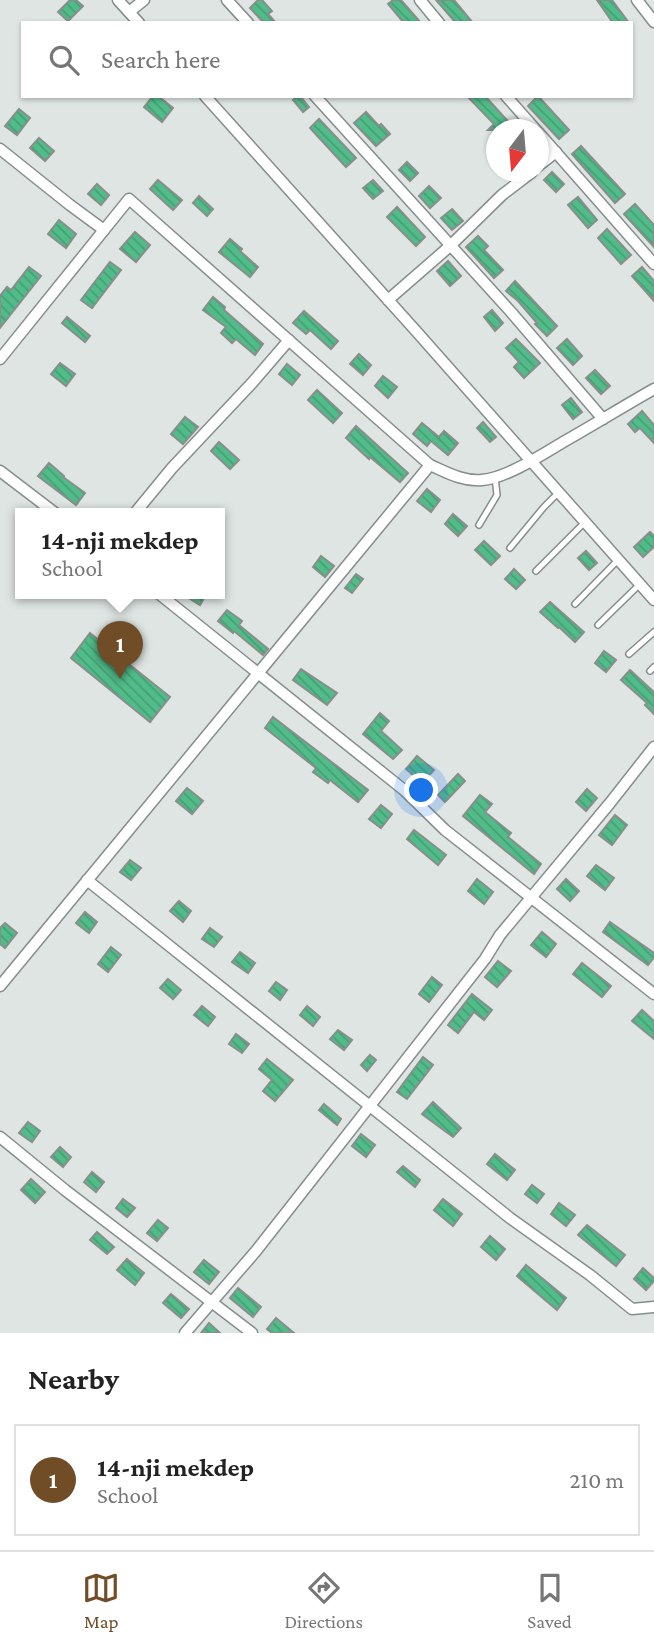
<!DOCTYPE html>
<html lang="en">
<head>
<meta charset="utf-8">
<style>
	body { margin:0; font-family:"Crimson Pro",serif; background:#f6f6f6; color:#222 }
	.compass { position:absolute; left:486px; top:119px; width:63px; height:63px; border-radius:50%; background:#fff; box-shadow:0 2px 5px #0004; rotate:196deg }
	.you { position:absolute; left:422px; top:791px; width:24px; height:24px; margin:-18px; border:5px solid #fff; border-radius:50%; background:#1a73e8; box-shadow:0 0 0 10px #1a73e833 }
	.badge { display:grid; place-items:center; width:46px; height:46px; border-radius:50%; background:#704d26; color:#fff; font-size:23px; font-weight:700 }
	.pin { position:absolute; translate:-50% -58px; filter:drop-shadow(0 2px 4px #0008) }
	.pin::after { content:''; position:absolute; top:37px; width:24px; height:21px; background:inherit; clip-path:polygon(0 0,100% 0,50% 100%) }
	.popup { position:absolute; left:15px; top:508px; width:210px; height:91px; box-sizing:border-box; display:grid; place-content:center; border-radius:0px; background:#fff; filter:drop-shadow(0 2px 5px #0005); font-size:23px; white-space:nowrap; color:#767676 }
	.popup b { font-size:26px; color:#222 }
	.popup::after { content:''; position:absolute; left:50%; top:100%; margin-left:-14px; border:14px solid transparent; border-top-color:#fff }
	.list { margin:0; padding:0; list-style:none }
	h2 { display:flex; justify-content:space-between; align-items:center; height:91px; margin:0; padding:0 28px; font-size:30px }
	h2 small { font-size:23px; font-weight:400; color:#767676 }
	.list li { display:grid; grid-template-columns:46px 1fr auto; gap:21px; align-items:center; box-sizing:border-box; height:112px; margin:0 14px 14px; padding:0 14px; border:2px solid #e0e0e0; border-radius:0px }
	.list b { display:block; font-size:26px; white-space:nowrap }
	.list p { margin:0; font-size:23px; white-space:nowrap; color:#767676 }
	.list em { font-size:23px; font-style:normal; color:#767676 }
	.icon { flex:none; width:38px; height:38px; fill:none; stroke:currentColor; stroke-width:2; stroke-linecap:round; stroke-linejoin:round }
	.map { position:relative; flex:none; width:654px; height:1333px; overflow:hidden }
	.search { position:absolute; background:#fff; box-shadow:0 2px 5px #0004; left:21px; right:21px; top:21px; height:77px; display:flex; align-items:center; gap:18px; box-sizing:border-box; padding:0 24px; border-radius:0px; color:#767676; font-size:26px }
	.sheet { height:217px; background:#fff }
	nav { display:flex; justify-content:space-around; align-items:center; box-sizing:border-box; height:98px; border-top:2px solid #e0e0e0; background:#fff; font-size:19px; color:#767676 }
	nav a { display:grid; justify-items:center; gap:4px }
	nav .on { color:#704d26 }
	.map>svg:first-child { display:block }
	.building { fill:url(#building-back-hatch); stroke:#888e8a; stroke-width:2 }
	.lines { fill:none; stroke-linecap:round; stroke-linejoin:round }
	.lane-casing { stroke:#868d8c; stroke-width:8 }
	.street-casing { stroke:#868d8c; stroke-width:13 }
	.lane { stroke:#fff; stroke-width:5 }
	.street { stroke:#fff; stroke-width:10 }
</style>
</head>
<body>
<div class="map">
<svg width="654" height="1333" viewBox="0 0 654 1333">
	<defs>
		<pattern id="building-back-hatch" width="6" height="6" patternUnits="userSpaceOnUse" patternTransform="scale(1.75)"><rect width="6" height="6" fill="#51bc89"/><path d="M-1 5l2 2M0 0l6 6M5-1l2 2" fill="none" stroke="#45a075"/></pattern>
	</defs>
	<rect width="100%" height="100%" fill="#dee5e3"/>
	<g class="building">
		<path d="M70,0H76L83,6L68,21L58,12Z"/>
		<path d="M258,0H262L272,11L268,14L276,23H264L250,8Z"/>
		<path d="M393,0H401L421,23H404L388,4Z"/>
		<path d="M436,0H454L473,23H456Z"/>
		<path d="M597,0H612L629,23H613Z"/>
		<path d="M153,96H158L173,108L162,122L144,107Z"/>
		<path d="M298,96H300L309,107L303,112L293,100Z"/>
		<path d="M467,96H485L516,130H488L494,124Z"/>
		<path d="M538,96L569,130L559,139L528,106Z"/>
		<path d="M19,109L30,118L17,135L5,126Z"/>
		<path d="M366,112L379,126L381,124L390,134L376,146L354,123Z"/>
		<path d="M319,119L356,158L346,167L310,128Z"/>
		<path d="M39,138L54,151L45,161L30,148Z"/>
		<path d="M581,146L625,194L615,203L572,154Z"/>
		<path d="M407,162L418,173L410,181L399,170Z"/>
		<path d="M552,172L564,184L556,192L544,180Z"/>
		<path d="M158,180L182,200L173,210L150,189Z"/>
		<path d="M373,180L383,191L373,199L363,188Z"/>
		<path d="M97,184L109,195L101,205L88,194Z"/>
		<path d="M429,186L441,198L430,208L419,196Z"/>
		<path d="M199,196L213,209L207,216L193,203Z"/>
		<path d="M578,197L597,220L588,228L568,205Z"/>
		<path d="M635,204L654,225V247L624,214Z"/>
		<path d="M397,207L425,237L416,246L387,217Z"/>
		<path d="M452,209L463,221L452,230L441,218Z"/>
		<path d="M59,220L76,234L66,248L48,234Z"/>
		<path d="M607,229L631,255L621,264L598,238Z"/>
		<path d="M135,232L150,245L136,262L120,249Z"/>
		<path d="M478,236L488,246L484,250L503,270L494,278L466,247Z"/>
		<path d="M230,239L242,249L240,251L258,267L250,277L219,252Z"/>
		<path d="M448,261L461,276L450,286L437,271Z"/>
		<path d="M110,262L121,270L92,308L81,300Z"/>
		<path d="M29,267L41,276L0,328V296L7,287L11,290Z"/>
		<path d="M642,267L654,281V301L632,276Z"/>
		<path d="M515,281L557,326L547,336L535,324L537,323L518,301L506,291Z"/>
		<path d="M213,297L225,307L224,310L263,344L255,355L236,339L232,343L221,333L226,327L203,310Z"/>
		<path d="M492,310L503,323L495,331L484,317Z"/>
		<path d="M304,311L338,341L331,349L310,330L306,334L293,323Z"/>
		<path d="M67,317L90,336L85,342L62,323Z"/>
		<path d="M516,339L540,363L524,378L514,367L519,362L506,348Z"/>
		<path d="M567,339L582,356L573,365L557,348Z"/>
		<path d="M359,354L371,365L363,375L350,364Z"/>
		<path d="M60,363L75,374L66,386L51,374Z"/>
		<path d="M287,364L300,375L292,385L279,374Z"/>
		<path d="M595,370L610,386L601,394L586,378Z"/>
		<path d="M383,376L397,387L388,398L375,386Z"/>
		<path d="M317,390L342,413L333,423L308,400Z"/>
		<path d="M571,398L582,412L573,419L562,405Z"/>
		<path d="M642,411L654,425V443L640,428L635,432L628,424Z"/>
		<path d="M185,417L198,427L183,444L171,434Z"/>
		<path d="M483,422L496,437L490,442L477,428Z"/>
		<path d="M422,423L439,437L444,431L458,443L448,455L431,441L427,446L413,434Z"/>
		<path d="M356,426L408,473L400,482L370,457L369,459L346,438Z"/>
		<path d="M219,442L239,460L230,469L211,451Z"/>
		<path d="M49,463L64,476L63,477L85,493L76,505L38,476Z"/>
		<path d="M427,489L440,500L431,512L417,501Z"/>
		<path d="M453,514L467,526L458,536L445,524Z"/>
		<path d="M650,532L654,536V547L643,557L634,547Z"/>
		<path d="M484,541L500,556L491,565L475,550Z"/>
		<path d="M586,551L597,563L589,570L578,558Z"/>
		<path d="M321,556L334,566L325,577L313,567Z"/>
		<path d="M514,569L525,580L516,589L505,579Z"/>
		<path d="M356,574L363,579L352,593L345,588Z"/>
		<path d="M181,593H207L200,605Z"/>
		<path d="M550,602L584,632L575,642L559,627L558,628L540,612Z"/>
		<path d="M227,610L242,621L239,625L268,649L263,655L234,631L233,633L218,621Z"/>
		<path d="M90,633L170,697L150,722L71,658Z"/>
		<path d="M604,651L616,660L606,672L595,663Z"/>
		<path d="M301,669L337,693L327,705L293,680Z"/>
		<path d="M630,670L654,692V714L645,705L647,703L621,680Z"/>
		<path d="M380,713L389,721L381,731L402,750L393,759L363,734Z"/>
		<path d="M273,717L368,790L358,802L330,780L328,783L313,772L316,768L265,728Z"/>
		<path d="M417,756L434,770L422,783L406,769Z"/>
		<path d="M458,774L465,781L445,802L438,795Z"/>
		<path d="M187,788L203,801L192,814L176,801Z"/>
		<path d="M587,789L597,798L586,811L576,802Z"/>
		<path d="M480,795L492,804L485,812L511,833L508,837L541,864L534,874L463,816Z"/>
		<path d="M381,805L392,814L381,828L369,819Z"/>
		<path d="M615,815L627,825L612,845L599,835Z"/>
		<path d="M414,830L446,855L438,865L407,839Z"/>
		<path d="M130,860L141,868L131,880L120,872Z"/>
		<path d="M596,865L614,878L605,890L587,876Z"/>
		<path d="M477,879L493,892L484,904L468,891Z"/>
		<path d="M566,879L579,891L570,901L557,889Z"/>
		<path d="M179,901L191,911L183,922L170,911Z"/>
		<path d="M85,912L97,922L89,933L76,923Z"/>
		<path d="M610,922L654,953V957L648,965L603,932Z"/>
		<path d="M5,923L17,933L5,948L0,944V928Z"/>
		<path d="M210,928L222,937L214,947L202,939Z"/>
		<path d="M542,932L556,944L546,957L531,945Z"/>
		<path d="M111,947L121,955L108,972L98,964Z"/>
		<path d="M240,952L255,963L248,973L232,962Z"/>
		<path d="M498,961L511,971L497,987L485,977Z"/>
		<path d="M582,963L611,986L602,997L573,974Z"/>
		<path d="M432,977L442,985L429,1002L419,994Z"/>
		<path d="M168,979L181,990L173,999L160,988Z"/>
		<path d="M276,982L287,990L280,1000L269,991Z"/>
		<path d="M472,994L492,1010L484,1020L474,1012L458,1033L448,1025Z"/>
		<path d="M202,1006L215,1017L208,1026L194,1015Z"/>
		<path d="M307,1006L320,1017L313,1026L300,1015Z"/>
		<path d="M642,1010L654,1021V1039L632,1021Z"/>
		<path d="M338,1030L352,1040L344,1050L330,1039Z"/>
		<path d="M236,1034L249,1044L242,1053L229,1044Z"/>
		<path d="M370,1055L376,1060L367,1071L361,1065Z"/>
		<path d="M423,1057L433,1065L407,1099L397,1092Z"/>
		<path d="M267,1059L293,1080L275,1101L263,1091L272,1080L259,1069Z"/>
		<path d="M433,1102L461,1128L453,1137L422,1114Z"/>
		<path d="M324,1104L341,1119L337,1125L319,1110Z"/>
		<path d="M28,1122L40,1131L32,1142L19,1133Z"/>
		<path d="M361,1134L375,1145L366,1157L352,1146Z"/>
		<path d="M60,1147L71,1157L63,1167L51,1157Z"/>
		<path d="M495,1154L515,1170L507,1180L487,1164Z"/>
		<path d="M403,1166L420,1180L415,1187L397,1172Z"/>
		<path d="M92,1172L104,1182L96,1192L84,1182Z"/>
		<path d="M31,1179L45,1192L35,1203L21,1190Z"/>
		<path d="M532,1185L544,1194L537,1203L525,1194Z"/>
		<path d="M123,1199L135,1208L127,1217L116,1208Z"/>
		<path d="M443,1199L462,1214L453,1226L434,1210Z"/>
		<path d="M559,1203L575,1215L566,1226L551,1214Z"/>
		<path d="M158,1220L168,1228L157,1241L147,1233Z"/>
		<path d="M587,1225L625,1255L616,1266L578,1235Z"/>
		<path d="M97,1232L114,1247L107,1254L90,1240Z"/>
		<path d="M490,1236L505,1249L496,1260L481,1247Z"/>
		<path d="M127,1259L144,1273L135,1285L117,1270Z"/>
		<path d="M204,1260L219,1272L209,1284L194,1272Z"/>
		<path d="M526,1265L566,1298L557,1310L517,1276Z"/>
		<path d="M643,1268L654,1278V1281L646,1290L634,1279Z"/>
		<path d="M238,1288L261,1307L253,1317L230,1298Z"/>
		<path d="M171,1294L189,1309L181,1318L163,1303Z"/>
		<path d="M276,1318L294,1333H272L267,1329Z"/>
		<path d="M209,1323L220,1333H201Z"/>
	</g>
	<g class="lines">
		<g class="lane-casing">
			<g id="lane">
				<path d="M479,525L497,495L495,477"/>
				<path d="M510,548L544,507L558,493"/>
				<path d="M536,571L585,522"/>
				<path d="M575,604L618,560"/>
				<path d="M598,625L640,584"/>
				<path d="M629,654L654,632"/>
				<path d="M650,671L654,667"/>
			</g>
		</g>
		<g class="street-casing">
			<g id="street">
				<path d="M118,0L139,23"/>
				<path d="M227,0L248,23"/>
				<path d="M420,0L439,23"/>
				<path d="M637,0L654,22"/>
				<path d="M129,12L144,0"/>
				<path d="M205,96L416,331L654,600"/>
				<path d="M315,96L511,312L603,419"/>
				<path d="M506,96L536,130"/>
				<path d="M538,132L654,264"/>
				<path d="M0,149L70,205L104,230"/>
				<path d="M538,166L556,152"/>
				<path d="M388,300L450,246L502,195L532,172"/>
				<path d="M0,359L129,199L430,465C446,472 463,482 482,480C507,478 543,454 565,441C595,424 624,406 654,389"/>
				<path d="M0,471L55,513"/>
				<path d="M135,513L172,468L252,383L289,340"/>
				<path d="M158,593L404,790L445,830L654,994"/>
				<path d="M87,880L510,1218L590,1275L632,1309L654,1307"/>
				<path d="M0,986L430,465"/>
				<path d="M0,1137L65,1190L252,1333"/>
				<path d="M185,1333L256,1251L485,959L500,935L610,803L654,747"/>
			</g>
		</g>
		<use href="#lane" class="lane"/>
		<use href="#street" class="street"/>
	</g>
</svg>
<svg class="compass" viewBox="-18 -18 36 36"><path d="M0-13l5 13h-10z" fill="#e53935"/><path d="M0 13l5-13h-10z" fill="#767676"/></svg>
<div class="you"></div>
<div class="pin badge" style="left:120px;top:679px">1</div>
<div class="popup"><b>14-nji mekdep</b>School</div>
<div class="search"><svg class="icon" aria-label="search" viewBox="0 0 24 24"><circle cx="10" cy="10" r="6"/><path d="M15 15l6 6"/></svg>Search here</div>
</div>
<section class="sheet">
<h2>Nearby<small></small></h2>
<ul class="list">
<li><span class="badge">1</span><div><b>14-nji mekdep</b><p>School</p></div><em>210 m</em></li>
</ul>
</section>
<nav>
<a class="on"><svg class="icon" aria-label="map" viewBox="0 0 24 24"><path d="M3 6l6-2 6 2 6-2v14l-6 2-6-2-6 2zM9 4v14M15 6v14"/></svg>Map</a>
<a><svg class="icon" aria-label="directions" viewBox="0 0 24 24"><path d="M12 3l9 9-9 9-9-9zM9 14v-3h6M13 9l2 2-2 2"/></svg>Directions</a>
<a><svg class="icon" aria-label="saved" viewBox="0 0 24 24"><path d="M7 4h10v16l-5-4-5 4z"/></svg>Saved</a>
</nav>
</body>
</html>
